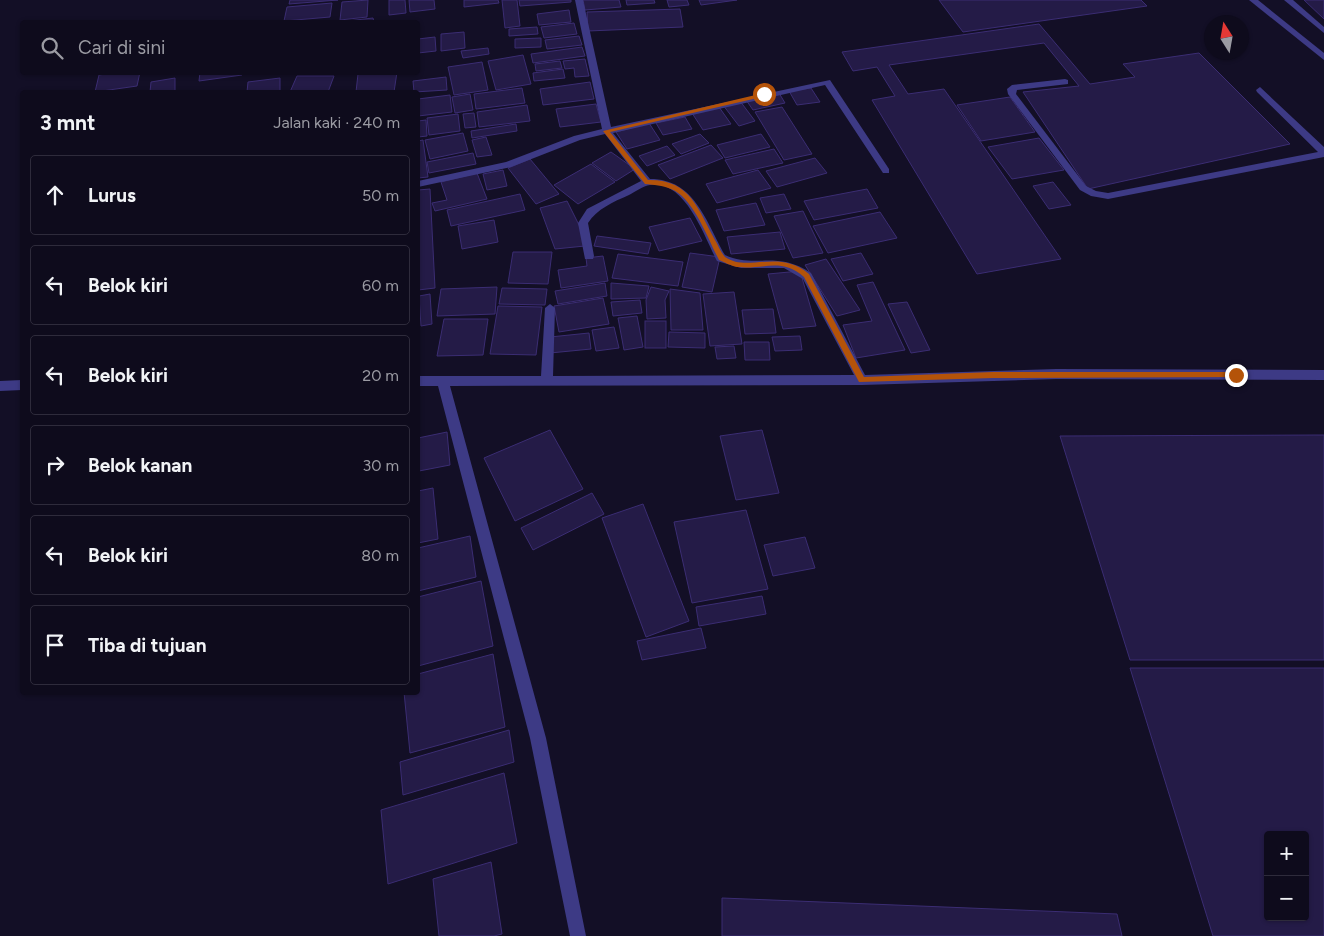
<!DOCTYPE html>
<html lang="id">
<head>
<meta charset="utf-8">
<style>
	body { margin:0; font-family:Figtree,sans-serif; background:#171425; color:#f1f3f6 }
	.controls { position:absolute; right:15px; bottom:15px; display:grid; overflow:hidden; border-radius:5px; box-shadow:0 1px 4px #0004 }
	.controls button { width:45px; height:45px; display:grid; place-items:center; padding:0; border:0; border-bottom:1px solid #2e2b3b; background:#0e0b1c; color:#f1f3f6; font:25px sans-serif }
	.compass { position:absolute; left:1204px; top:15px; width:45px; height:45px; border-radius:50%; background:#0e0b1c; box-shadow:0 1px 4px #0004; rotate:349deg }
	.stop { position:absolute; width:15px; height:15px; margin:-11px; border:4px solid #b45309; border-radius:50%; background:#fff }
	.stop.end { background:#b45309; border-color:#fff; box-shadow:0 1px 5px #0008 }
	.list { margin:0; padding:0; list-style:none }
	h2 { display:flex; justify-content:space-between; align-items:center; height:65px; margin:0; padding:0 20px; font-size:21px }
	h2 small { font-size:16px; font-weight:400; color:#9b9ba3 }
	.list li { display:grid; grid-template-columns:32px 1fr auto; gap:15px; align-items:center; box-sizing:border-box; height:80px; margin:0 10px 10px; padding:0 10px; border:1px solid #2e2b3b; border-radius:5px }
	.list b { display:block; font-size:19px; white-space:nowrap }
	.list em { font-size:16px; font-style:normal; color:#9b9ba3 }
	.icon { flex:none; width:28px; height:28px; fill:none; stroke:currentColor; stroke-width:2; stroke-linecap:round; stroke-linejoin:round }
	.map { position:relative; flex:none; width:1324px; height:936px; overflow:hidden }
	.search { position:absolute; background:#0e0b1c; box-shadow:0 1px 4px #0004; left:20px; top:20px; width:400px; height:55px; display:flex; align-items:center; gap:12px; box-sizing:border-box; padding:0 18px; border-radius:5px; color:#9b9ba3; font-size:19px }
	.panel { position:absolute; background:#0e0b1c; box-shadow:0 1px 4px #0004; left:20px; top:90px; width:400px; height:605px; border-radius:5px }
	.map>svg:first-child { display:block }
	.building { fill:#241b47; stroke:#3b2d73; fill-rule:evenodd }
	.lines { fill:none; stroke-linecap:round; stroke-linejoin:round }
	.service { fill:#3d3a85; fill-rule:evenodd }
	.minor { fill:#3d3a85; fill-rule:evenodd }
	.route { fill:#b45309 }
</style>
</head>
<body>
<div class="map">
<svg width="1324" height="936" viewBox="0 0 1324 936">
	<rect width="100%" height="100%" fill="#130f26"/>
	<g class="building">
		<path d="M290,0H338L289,4Z"/>
		<path d="M368,0L367,17L340,20L342,2Z"/>
		<path d="M389,0H405L406,13L389,15Z"/>
		<path d="M409,0H434L435,9L410,12Z"/>
		<path d="M464,0H498L499,3L464,7Z"/>
		<path d="M502,0H517L520,26L505,28Z"/>
		<path d="M519,0H571V2L520,6Z"/>
		<path d="M583,0H619L621,7L585,10Z"/>
		<path d="M626,0H654L655,3L627,5Z"/>
		<path d="M667,0H687L689,5L669,7Z"/>
		<path d="M699,0H737L701,5Z"/>
		<path d="M939,0H1141L1147,6L963,32Z"/>
		<path d="M1304,0H1324V19Z"/>
		<path d="M332,3L330,17L284,21L287,7Z"/>
		<path d="M680,9L683,27L588,31L587,12Z"/>
		<path d="M569,10L571,22L539,25L537,14Z"/>
		<path d="M373,18L374,22H339Z"/>
		<path d="M574,23L577,34L544,38L541,27Z"/>
		<path d="M1039,24L1090,84L1135,77L1123,64L1199,53L1290,144L1088,189L1023,92L1079,86L1044,43L889,65L908,94L944,89L1061,259L977,274L872,100L895,96L877,67L853,71L842,52Z"/>
		<path d="M537,27L538,34L509,36V29Z"/>
		<path d="M464,32L465,48L441,51V34Z"/>
		<path d="M579,36L582,45L547,49L545,40Z"/>
		<path d="M435,37L436,51L418,53V39Z"/>
		<path d="M541,38V47L515,48V39Z"/>
		<path d="M582,47L585,56L533,63L531,54Z"/>
		<path d="M488,48L489,54L463,58L461,51Z"/>
		<path d="M523,55L531,84L496,90L488,61Z"/>
		<path d="M585,59L589,76L575,77L574,68L565,69L563,61Z"/>
		<path d="M560,61L562,68L536,71L535,64Z"/>
		<path d="M482,62L488,90L454,95L448,67Z"/>
		<path d="M563,69L565,78L534,81L533,73Z"/>
		<path d="M120,72H140L137,86L95,92L99,75Z"/>
		<path d="M200,72H242V75L199,81Z"/>
		<path d="M397,72L394,92H356L358,74Z"/>
		<path d="M297,76H334L328,92H290Z"/>
		<path d="M446,77L447,90L414,92L413,81Z"/>
		<path d="M175,78V92H150L151,82Z"/>
		<path d="M280,78V92H247L248,82Z"/>
		<path d="M590,82L594,99L543,105L540,89Z"/>
		<path d="M522,88L525,103L476,109L474,94Z"/>
		<path d="M811,88L820,102L797,105L789,91Z"/>
		<path d="M779,93L785,103L753,110L746,100Z"/>
		<path d="M470,94L473,110L455,113L452,97Z"/>
		<path d="M450,95L452,112L418,116V99Z"/>
		<path d="M1010,97L1035,132L981,141L957,105Z"/>
		<path d="M740,101L755,121L739,126L723,105Z"/>
		<path d="M596,104L601,122L560,127L556,109Z"/>
		<path d="M527,105L530,121L479,127L477,112Z"/>
		<path d="M719,107L731,124L703,130L692,113Z"/>
		<path d="M782,107L812,154L784,160L755,112Z"/>
		<path d="M474,113L476,127L465,128L463,114Z"/>
		<path d="M458,114L460,131L429,135L427,118Z"/>
		<path d="M685,117L692,129L663,135L656,123Z"/>
		<path d="M426,120L427,136L418,137V121Z"/>
		<path d="M649,123L660,140L627,149L616,132Z"/>
		<path d="M516,124L517,131L472,138L471,131Z"/>
		<path d="M463,133L468,151L430,159L425,140Z"/>
		<path d="M700,134L709,143L681,154L672,144Z"/>
		<path d="M761,134L770,147L725,158L717,145Z"/>
		<path d="M486,137L492,155L477,157L472,140Z"/>
		<path d="M1039,138L1064,170L1012,179L988,147Z"/>
		<path d="M423,140L428,177L418,178V141Z"/>
		<path d="M711,145L723,158L670,179L658,165Z"/>
		<path d="M667,146L675,155L647,166L639,156Z"/>
		<path d="M774,149L783,163L733,174L725,160Z"/>
		<path d="M611,152L635,169L616,181L592,163Z"/>
		<path d="M473,153L476,164L429,173L427,162Z"/>
		<path d="M815,158L827,173L777,187L766,171Z"/>
		<path d="M530,159L559,194L536,204L508,168Z"/>
		<path d="M591,164L615,182L578,204L554,185Z"/>
		<path d="M503,170L507,186L487,190L483,174Z"/>
		<path d="M758,170L771,188L717,203L706,184Z"/>
		<path d="M477,173L487,199L435,211L432,203L447,200L441,182Z"/>
		<path d="M1053,182L1071,205L1049,209L1033,186Z"/>
		<path d="M430,189L435,288L418,290V190Z"/>
		<path d="M867,189L878,208L814,220L804,201Z"/>
		<path d="M520,194L525,210L451,226L447,210Z"/>
		<path d="M784,194L791,209L766,213L760,198Z"/>
		<path d="M567,201L583,233L585,246L555,249L540,208Z"/>
		<path d="M756,203L765,225L724,231L716,210Z"/>
		<path d="M803,211L823,253L793,258L774,216Z"/>
		<path d="M880,212L897,238L828,253L813,226Z"/>
		<path d="M690,218L702,241L659,251L649,227Z"/>
		<path d="M494,220L498,242L462,249L458,226Z"/>
		<path d="M780,232L785,249L731,254L727,237Z"/>
		<path d="M597,236L651,243L648,254L594,246Z"/>
		<path d="M513,252H552L548,284L508,283Z"/>
		<path d="M690,253L720,257L712,292L682,287Z"/>
		<path d="M861,253L873,274L843,281L831,259Z"/>
		<path d="M618,254L683,262L678,286L612,278Z"/>
		<path d="M603,256L608,281L561,288L558,270L587,266L586,258Z"/>
		<path d="M826,259L860,310L837,316L805,265Z"/>
		<path d="M800,271L816,326L783,329L768,274Z"/>
		<path d="M873,282L905,350L856,358L843,325L872,321L857,285Z"/>
		<path d="M605,283L607,296L558,304L555,291Z"/>
		<path d="M611,283L649,286L646,298L611,299Z"/>
		<path d="M497,287L495,314L437,316L441,289Z"/>
		<path d="M651,287L669,291L665,300L666,318L647,319L646,300Z"/>
		<path d="M502,288L547,289L545,305L499,304Z"/>
		<path d="M670,289L700,293L703,330H671Z"/>
		<path d="M734,292L742,344L710,346L703,294Z"/>
		<path d="M430,294L432,324L421,326L419,296Z"/>
		<path d="M603,298L609,324L559,332L554,306Z"/>
		<path d="M640,300L642,313L613,316L611,302Z"/>
		<path d="M907,302L930,350L911,353L888,304Z"/>
		<path d="M498,306L542,307L536,355L490,354Z"/>
		<path d="M773,309L776,333L745,334L742,310Z"/>
		<path d="M637,316L643,347L624,350L618,318Z"/>
		<path d="M444,319H488L483,355L437,356Z"/>
		<rect x="645" y="321" width="21" height="27"/>
		<path d="M614,327L619,348L596,351L592,330Z"/>
		<path d="M669,332L705,333V348L668,347Z"/>
		<path d="M589,333L591,349L550,353V337Z"/>
		<path d="M800,336L802,350L775,351L772,337Z"/>
		<path d="M744,342H769L770,360H745Z"/>
		<path d="M734,346L736,358L717,359L715,347Z"/>
		<path d="M550,430L583,489L515,521L484,458Z"/>
		<path d="M762,430L779,493L736,500L720,436Z"/>
		<path d="M447,432L450,465L419,471L418,438Z"/>
		<path d="M1324,435V660H1130L1060,436Z"/>
		<path d="M433,488L438,539L418,543V491Z"/>
		<path d="M592,493L604,514L533,550L521,528Z"/>
		<path d="M643,504L689,621L646,637L602,518Z"/>
		<path d="M746,510L768,589L692,603L674,522Z"/>
		<path d="M470,536L476,577L418,591V548Z"/>
		<path d="M805,537L815,568L773,576L764,545Z"/>
		<path d="M481,581L493,646L418,666V597Z"/>
		<path d="M762,596L766,614L699,626L696,607Z"/>
		<path d="M701,628L706,648L642,660L637,641Z"/>
		<path d="M493,654L505,727L410,753L404,692H418V674Z"/>
		<path d="M1130,668H1324V936H1213ZM1268,835H1305V917H1268Z"/>
		<path d="M509,730L514,762L403,795L400,762Z"/>
		<path d="M504,773L517,843L388,884L381,810Z"/>
		<path d="M491,862L502,934L494,936H439L433,879Z"/>
		<path d="M722,898L1117,914L1122,936H722Z"/>
	</g>
	<g class="lines">
		<g class="service">
			<path d="M1284,0H1293L1324,27V33Z"/>
			<path d="M1065,79L1068,80V84L1017,90L1016,94L1086,186L1096,191L1108,193L1318,152L1257,92L1256,90L1260,87L1324,147V157L1108,199L1091,196L1080,190L1008,94L1007,89L1012,85Z"/>
		</g>
		<g class="minor">
			<path d="M575,0H583L611,127L830,80L889,169V173H883L825,85L613,133L650,179C695,179 706,222 725,255C755,269 776,250 811,273L865,375L1056,369L1324,370V380L1056,379L862,385L450,386L546,738L586,936H570L530,738L438,386H418V376H541L545,308L550,304L555,308L553,376L854,375L803,279L784,268H741L717,261C704,236 685,179 650,185C643,186 635,192 629,195C613,202 597,209 588,223L594,256L593,259H585L578,223L587,209L641,181L605,134L580,140L511,167L418,187V181L506,162L574,136L602,129Z"/>
			<path d="M1249,0H1258L1324,53V60Z"/>
			<path d="M22,380V390L0,391V381Z"/>
		</g>
	</g>
	<path class="route" d="M764,93L766,96L610,132L648,180C690,179 698,209 715,240C718,245 721,253 725,257C748,273 779,248 809,274L864,377L993,372H1236L1240,375L1239,377L993,378L859,382L804,277C781,257 764,270 737,267C731,266 724,262 719,260C708,239 693,197 671,189C662,185 654,185 645,184L603,131Z"/>
</svg>
<div class="controls">
<button>+</button>
<button>−</button>
</div>
<svg class="compass" viewBox="-18 -18 36 36"><path d="M0-13l5 13h-10z" fill="#e53935"/><path d="M0 13l5-13h-10z" fill="#9b9ba3"/></svg>
<div class="stop" style="left:764px;top:94px"></div>
<div class="stop end" style="left:1236px;top:375px"></div>
<div class="search"><svg class="icon" aria-label="search" viewBox="0 0 24 24"><circle cx="10" cy="10" r="6"/><path d="M15 15l6 6"/></svg>Cari di sini</div>
<section class="panel">
<h2>3 mnt<small>Jalan kaki · 240 m</small></h2>
<ul class="list">
<li><svg class="icon" aria-label="ahead" viewBox="0 0 24 24"><path d="M12 20V5M6 11l6-6 6 6"/></svg><div><b>Lurus</b></div><em>50 m</em></li>
<li><svg class="icon" aria-label="left" viewBox="0 0 24 24"><path d="M17 20v-9H6M10 6l-5 5 5 5"/></svg><div><b>Belok kiri</b></div><em>60 m</em></li>
<li><svg class="icon" aria-label="left" viewBox="0 0 24 24"><path d="M17 20v-9H6M10 6l-5 5 5 5"/></svg><div><b>Belok kiri</b></div><em>20 m</em></li>
<li><svg class="icon" aria-label="right" viewBox="0 0 24 24"><path d="M7 20v-9h11M14 6l5 5-5 5"/></svg><div><b>Belok kanan</b></div><em>30 m</em></li>
<li><svg class="icon" aria-label="left" viewBox="0 0 24 24"><path d="M17 20v-9H6M10 6l-5 5 5 5"/></svg><div><b>Belok kiri</b></div><em>80 m</em></li>
<li><svg class="icon" aria-label="arrive" viewBox="0 0 24 24"><path d="M6 21V4h12l-3 4 3 4H6"/></svg><div><b>Tiba di tujuan</b></div></li>
</ul>
</section>
</div>
</body>
</html>
